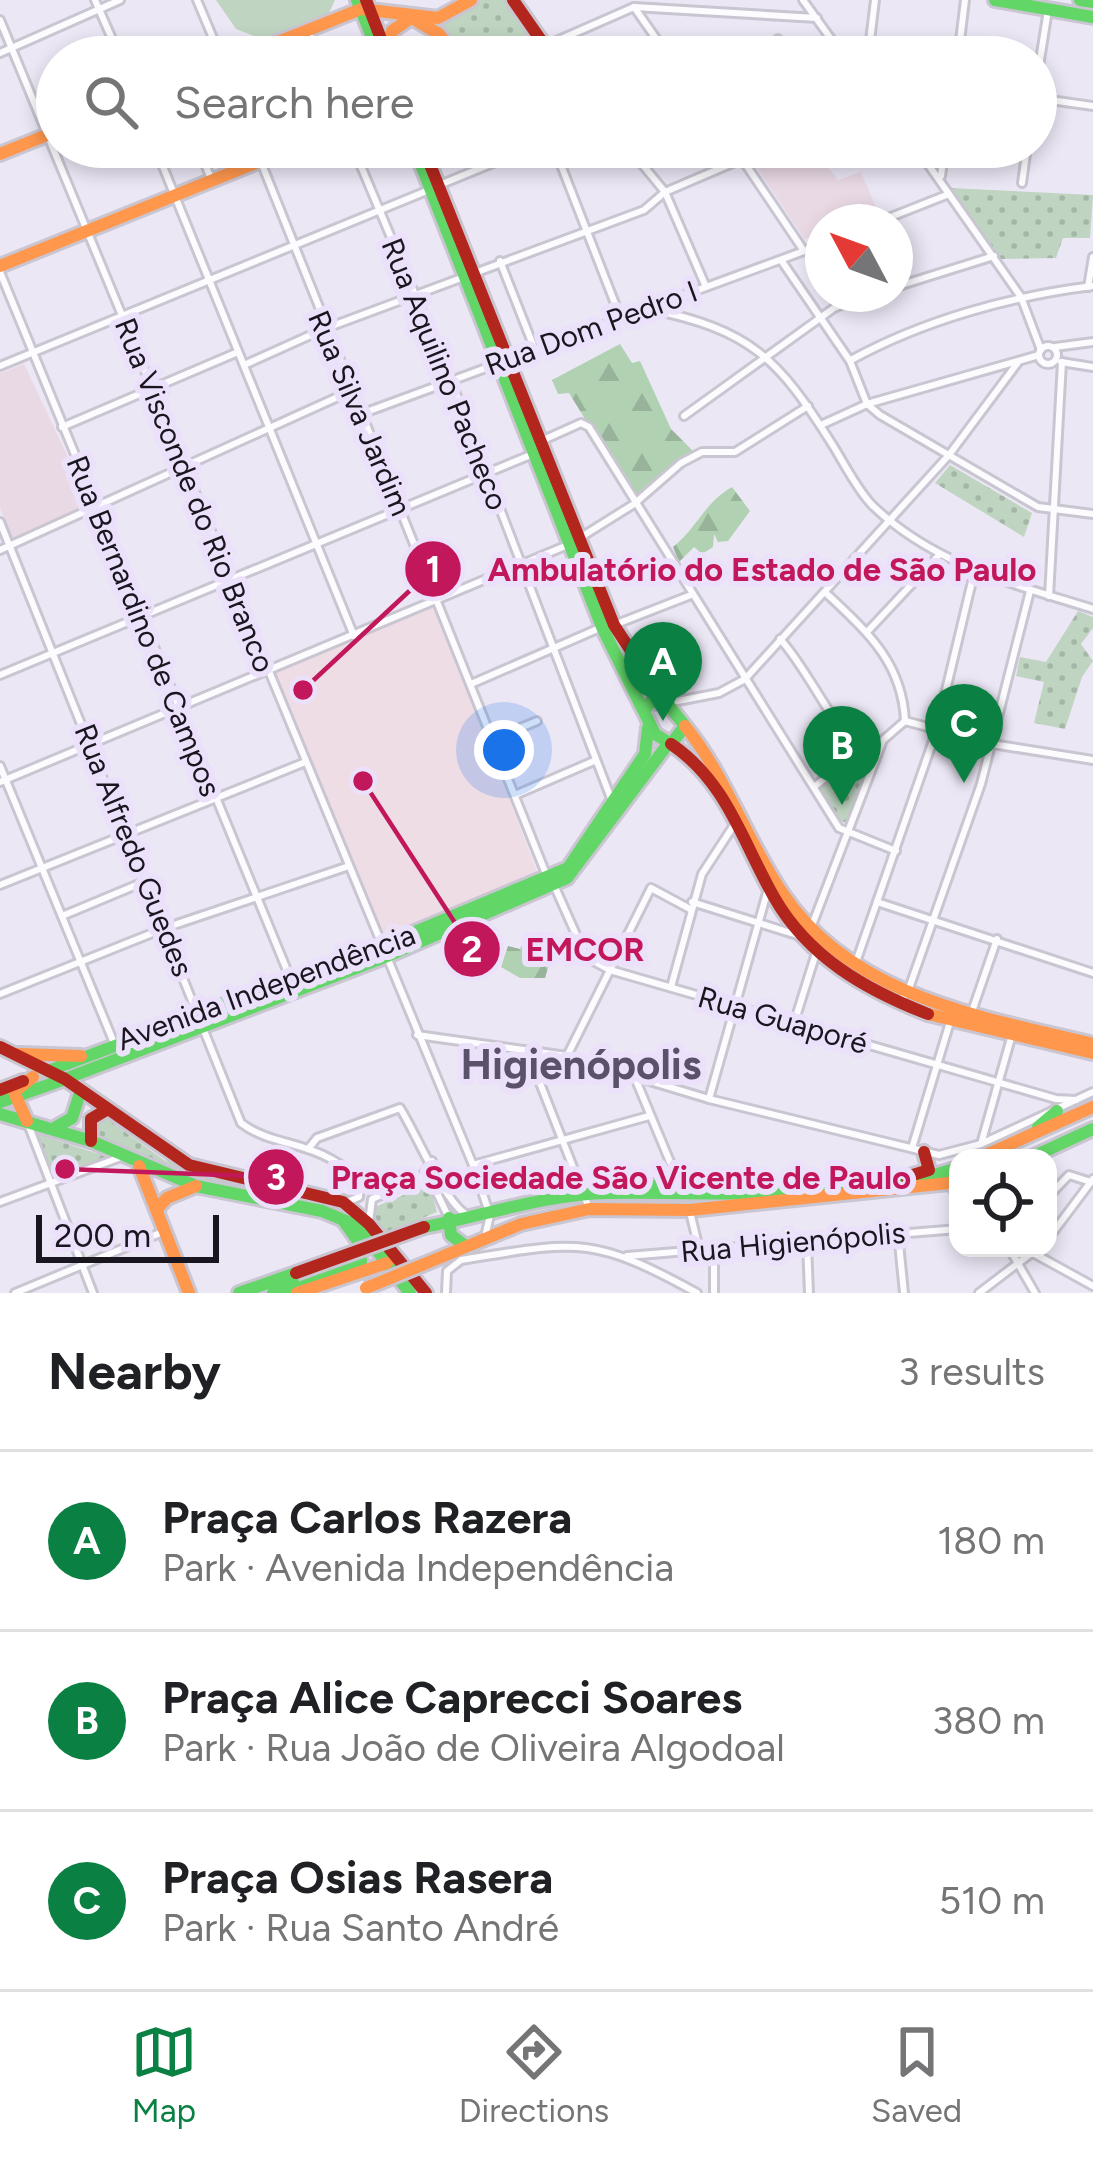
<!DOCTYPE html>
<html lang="en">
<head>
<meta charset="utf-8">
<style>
	body { margin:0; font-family:Figtree,sans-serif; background:#f2f2f2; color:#202124 }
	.controls { position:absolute; right:36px; bottom:36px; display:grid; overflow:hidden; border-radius:24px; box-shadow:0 6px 18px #0003 }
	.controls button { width:108px; height:108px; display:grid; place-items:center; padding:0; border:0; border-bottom:3px solid #e0e0e0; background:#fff; color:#202124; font:60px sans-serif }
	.compass { position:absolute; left:805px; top:204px; width:108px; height:108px; border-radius:50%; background:#fff; box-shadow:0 6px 18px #0003; rotate:311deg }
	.scale { position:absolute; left:36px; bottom:30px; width:183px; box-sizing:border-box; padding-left:12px; border:6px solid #1a1620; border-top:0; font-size:33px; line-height:42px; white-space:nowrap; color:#1a1620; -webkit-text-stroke:9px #ebe1fb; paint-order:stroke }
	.you { position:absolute; left:504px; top:750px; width:42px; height:42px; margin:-30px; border:9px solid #fff; border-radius:50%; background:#1a73e8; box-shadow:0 0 0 18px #1a73e833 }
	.badge { display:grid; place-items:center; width:78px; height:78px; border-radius:50%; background:#0b8043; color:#fff; font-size:39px; font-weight:700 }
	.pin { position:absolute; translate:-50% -99px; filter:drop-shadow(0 3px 6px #0008) }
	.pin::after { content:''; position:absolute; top:63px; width:42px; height:36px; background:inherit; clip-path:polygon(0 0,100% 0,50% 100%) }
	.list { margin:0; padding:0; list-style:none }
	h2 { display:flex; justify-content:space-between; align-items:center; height:156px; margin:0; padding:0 48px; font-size:51px }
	h2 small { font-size:39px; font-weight:400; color:#757577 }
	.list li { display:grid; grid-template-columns:78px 1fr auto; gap:36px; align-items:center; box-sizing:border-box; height:180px; padding:0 48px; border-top:3px solid #e0e0e0 }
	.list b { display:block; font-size:45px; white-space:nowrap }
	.list p { margin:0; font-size:39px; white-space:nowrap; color:#757577 }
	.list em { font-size:39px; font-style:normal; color:#757577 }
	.icon { flex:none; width:66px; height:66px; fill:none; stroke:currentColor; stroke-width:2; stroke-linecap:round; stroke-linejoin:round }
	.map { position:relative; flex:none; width:1093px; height:1293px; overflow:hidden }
	.search { position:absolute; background:#fff; box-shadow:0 6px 18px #0003; left:36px; right:36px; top:36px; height:132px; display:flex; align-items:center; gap:30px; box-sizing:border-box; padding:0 42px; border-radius:66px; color:#757577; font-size:45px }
	.sheet { height:696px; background:#fff }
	nav { display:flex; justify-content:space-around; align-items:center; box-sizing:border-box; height:168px; border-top:3px solid #e0e0e0; background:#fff; font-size:33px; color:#757577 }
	nav a { display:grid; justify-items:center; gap:6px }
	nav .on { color:#0b8043 }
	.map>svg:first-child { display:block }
	.education { fill:#e9d9e5 }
	.medical { fill:#eedde5 }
	.green { fill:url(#green-dots) }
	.forest { fill:url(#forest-firs) }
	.pitch { fill:#bfd5c1 }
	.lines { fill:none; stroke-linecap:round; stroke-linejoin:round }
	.street-casing { stroke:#c9c5d1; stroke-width:12 }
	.fast-casing { stroke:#c9c5d1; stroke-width:18 }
	.slow-casing { stroke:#c9c5d1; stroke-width:18 }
	.jam-casing { stroke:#c9c5d1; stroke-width:18 }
	.street { stroke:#fcfbfe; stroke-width:6 }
	.fast { stroke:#63d668; stroke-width:12 }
	.slow { stroke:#ff974d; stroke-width:12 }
	.jam { stroke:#b3261e; stroke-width:12 }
	.slow-bridge-casing { stroke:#c9c5d1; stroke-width:18; stroke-linecap:butt }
	.jam-bridge-casing { stroke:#c9c5d1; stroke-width:18; stroke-linecap:butt }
	.slow-bridge { stroke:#ff974d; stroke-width:12 }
	.jam-bridge { stroke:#b3261e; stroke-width:12 }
	.labels { text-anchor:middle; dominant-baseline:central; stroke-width:12; stroke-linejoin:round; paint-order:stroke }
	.street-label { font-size:30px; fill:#1a1620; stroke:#ebe1fb }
	.district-label { font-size:42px; font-weight:bold; fill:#5b516b; stroke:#ebe1fb }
	.leader { fill:none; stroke:#c2185b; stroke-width:4.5 }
	.callout-dot { fill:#c2185b; stroke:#ebe1fb; stroke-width:4.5 }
	.mark-label { font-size:36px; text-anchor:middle; font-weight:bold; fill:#fff }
	.callout-label { font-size:33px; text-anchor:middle; font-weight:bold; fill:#c2185b; stroke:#ebe1fb; stroke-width:12; stroke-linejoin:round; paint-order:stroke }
</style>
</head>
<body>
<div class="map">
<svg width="1093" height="1293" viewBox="0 0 1093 1293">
	<defs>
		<pattern id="green-dots" width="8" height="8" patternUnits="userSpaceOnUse" patternTransform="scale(3)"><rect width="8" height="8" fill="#bfd5c1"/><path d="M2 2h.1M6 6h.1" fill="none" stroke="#a4b6a6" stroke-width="1.8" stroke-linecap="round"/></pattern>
		<pattern id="forest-firs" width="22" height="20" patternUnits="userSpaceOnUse" patternTransform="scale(3)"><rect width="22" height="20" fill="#b0d1b2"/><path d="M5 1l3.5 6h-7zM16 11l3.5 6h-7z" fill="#97b399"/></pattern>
	</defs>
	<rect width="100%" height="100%" fill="#ece7f5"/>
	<g class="education">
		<path d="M813,147L838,180L861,172L879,214L860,222H823V234L804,239L755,165Z"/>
		<path d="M24,364L91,506L12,539L0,508V373Z"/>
	</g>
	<path class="medical" d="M435,604L538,875L380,941L270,674Z"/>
	<g class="green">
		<path d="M477,0H508L528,28L525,41L491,57H460L432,25Z"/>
		<path d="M949,188L1093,195L1090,238H1063L1056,258L999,259Z"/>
		<path d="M950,465L1032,513L1024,537L935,483Z"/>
		<path d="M1078,611L1093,617V628L1081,644L1093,661L1082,677L1065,729L1034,723L1044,682L1016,676L1020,657L1046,662Z"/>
		<path d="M854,759L861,760L867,776L850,823L837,821L817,788Z"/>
		<path d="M103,1116L164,1160L213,1179L269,1189L271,1194L205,1184L95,1140L93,1122Z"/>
		<path d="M37,1134L111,1158L52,1181Z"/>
		<path d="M421,1188H430L437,1212L382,1235L372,1208Z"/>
	</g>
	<g class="forest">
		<path d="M620,344L632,363L640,361L671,429L693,451L635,500L569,393L558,394L552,380Z"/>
		<path d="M732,487L750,511L728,541L718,542L714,534L713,547L702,554L694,547L679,562L673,547C698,527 704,503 732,487Z"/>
		<path d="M528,934L552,955L545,978H520L501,967L508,946L520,949Z"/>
	</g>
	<path class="pitch" d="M216,0H335L329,13L264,40L236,29Z"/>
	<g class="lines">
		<g class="street-casing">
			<g id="street">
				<path d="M95,0L120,57"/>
				<path d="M197,0L221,57"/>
				<path d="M803,0L844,57"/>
				<path d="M634,7L669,57"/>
				<path d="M0,20L473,1165L490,1215L485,1237"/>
				<path d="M307,28L318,57"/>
				<path d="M778,39L786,57"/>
				<path d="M0,53L120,0"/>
				<path d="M553,57L545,46L634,7L817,18"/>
				<path d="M868,57L875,0"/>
				<path d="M958,57L965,0"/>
				<path d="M1036,85L1048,10"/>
				<path d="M1036,98L1093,106"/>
				<path d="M155,147L354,636"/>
				<path d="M198,147L212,181"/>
				<path d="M255,147L548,879"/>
				<path d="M353,147L450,378L612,801"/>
				<path d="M554,147L621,319"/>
				<path d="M628,147L665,192L706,287"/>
				<path d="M734,147L804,251"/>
				<path d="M916,147L1021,297L1041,350"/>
				<path d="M941,176L945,147"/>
				<path d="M1022,183L1027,147"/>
				<path d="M437,186L532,147"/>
				<path d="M878,222L949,194"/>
				<path d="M781,260L850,361L867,404L880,415L1038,507L1093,514"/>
				<path d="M500,261L535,350"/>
				<path d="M0,272L291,980"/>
				<path d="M895,287L994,256"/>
				<path d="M1088,287L1093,257"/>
				<path d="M649,309C751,330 778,358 832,444C844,463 856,488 872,505C934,565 1014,584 1093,609"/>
				<circle cx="1048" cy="355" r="9"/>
				<path d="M1055,347L1093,342"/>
				<path d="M851,360C924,320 1011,296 1093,286"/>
				<path d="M1061,362L1093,367"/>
				<path d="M244,365L324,329L644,210L665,192L742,159"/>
				<path d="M0,366L429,190"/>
				<path d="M361,414L823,244"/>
				<path d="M684,416L834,308L867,294"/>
				<path d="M821,425L867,404L1039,355"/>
				<path d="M62,427L238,352"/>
				<path d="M541,441L581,423L589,427L839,828L896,851"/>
				<path d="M0,522L241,1123C267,1143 301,1142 329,1158C350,1169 365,1185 388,1189"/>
				<path d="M0,550L351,391"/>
				<path d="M825,592C866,631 902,661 905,721"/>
				<path d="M1049,596L1062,362"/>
				<path d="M614,625L691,595"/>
				<path d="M867,632L940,554"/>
				<path d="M780,639C811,672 838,742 874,760"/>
				<path d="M0,675L533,454"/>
				<path d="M471,684L602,627"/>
				<path d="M667,703L719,693L745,679L949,455L1019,361"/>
				<path d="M905,721L992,744L1093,760"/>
				<path d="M491,740L537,721"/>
				<path d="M0,766L114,1043"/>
				<path d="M0,782L570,544L634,504L681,463L702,452H735L808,406"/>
				<path d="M814,787L857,752"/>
				<path d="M515,795L594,761"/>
				<path d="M0,885L303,763"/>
				<path d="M554,885L586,957L610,970L1056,1099L1076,1100"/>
				<path d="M692,902L797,935"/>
				<path d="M877,902L1093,973"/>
				<path d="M62,916L146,881"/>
				<path d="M811,928L883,740L905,721"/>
				<path d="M855,965L936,732L974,573"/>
				<path d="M671,987L702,874L736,822"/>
				<path d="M0,994L165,928L346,867"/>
				<path d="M898,1001L907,994L981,784L1030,591"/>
				<path d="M795,1020L816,953"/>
				<path d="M967,1026L997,939"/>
				<path d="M417,1035L567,1056L709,1099L939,1155L981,1144L1093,1092"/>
				<path d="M527,1050L589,1208"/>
				<path d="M567,1056L651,888L690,909"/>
				<path d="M633,1073L683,1193"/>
				<path d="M709,1099L768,889"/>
				<path d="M28,1124L93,1293"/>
				<path d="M981,1144L1011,1038"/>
				<path d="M912,1148L950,1022"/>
				<path d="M308,1149L317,1138L400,1108C417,1135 444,1202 467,1215"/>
				<path d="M473,1165L649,1116"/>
				<path d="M421,1178L434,1187L449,1218"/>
				<path d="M949,1185L958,1196"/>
				<path d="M1048,1197L1069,1175L1091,1182"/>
				<path d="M0,1202L121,1157"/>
				<path d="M347,1202L359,1197L361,1178"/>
				<path d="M690,1212L699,1249"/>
				<path d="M369,1222L372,1199L421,1178L432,1161"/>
				<path d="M898,1233L904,1293"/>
				<path d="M1048,1239L1093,1179"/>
				<path d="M807,1243L809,1293"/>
				<path d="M1009,1248L1035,1293"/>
				<path d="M714,1249V1293"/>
				<path d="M1033,1253L1093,1286"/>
				<path d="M627,1256L958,1229"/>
				<path d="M15,1293L165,1231"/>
				<path d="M446,1293L447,1271L461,1260C577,1241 592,1235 697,1293"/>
				<path d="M979,1293L1038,1248"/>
			</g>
		</g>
		<g class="fast-casing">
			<g id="fast">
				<path d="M357,0L380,57"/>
				<path d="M995,0L1093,17"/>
				<path d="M1080,0L1093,2"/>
				<path d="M414,147L602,627L655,734L671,744L685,726L667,703L650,702L644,712"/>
				<path d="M48,1071L374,949L568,868L645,754L648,728"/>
				<path d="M65,1079L385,957L567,878L668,744"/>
				<path d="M0,1102L65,1079"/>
				<path d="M0,1114L91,1141L196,1186L322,1211L358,1226L410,1293"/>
				<path d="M56,1127L72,1118L80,1093"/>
				<path d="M1038,1127L1057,1111"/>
				<path d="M1030,1158L1093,1129"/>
				<path d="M642,1190L677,1179"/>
				<path d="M449,1218L451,1235L464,1245"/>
				<path d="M424,1227C483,1216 547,1194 607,1193C722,1191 846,1204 958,1168"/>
				<path d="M239,1293L296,1273"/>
				<path d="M273,1293L361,1261L358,1241L343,1220"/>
			</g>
		</g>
		<g class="slow-casing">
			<g id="slow">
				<path d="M417,21L439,34L457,57"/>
				<path d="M387,47L392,31L408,20"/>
				<path d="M240,57L361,9L438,18L471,0"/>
				<path d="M0,154L57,131"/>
				<path d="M0,266L295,147"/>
				<path d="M685,726C727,778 746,840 783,894C852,997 982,1017 1093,1044"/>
				<path d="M928,1014L1093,1053"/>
				<path d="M19,1054L81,1056"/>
				<path d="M27,1121L14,1092L33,1077"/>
				<path d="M979,1158L1093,1107"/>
				<path d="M139,1166L189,1293"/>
				<path d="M157,1209L167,1198L196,1186"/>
				<path d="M422,1265L521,1224L589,1209L690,1210L958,1182"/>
				<path d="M297,1293L387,1263"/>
			</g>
		</g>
		<g class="jam-casing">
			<g id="jam">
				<path d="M366,0L388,57"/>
				<path d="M513,0L545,46L518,57"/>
				<path d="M423,147L614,625L665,703"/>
				<path d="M671,744C727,782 742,841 774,897C808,957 866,990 928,1014"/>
				<path d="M0,1047L65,1079L189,1165L343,1202L369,1224L426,1293"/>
				<path d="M0,1090L23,1081"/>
				<path d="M91,1141V1119L108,1109"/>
				<path d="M906,1177L929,1170L924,1152"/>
			</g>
		</g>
		<use href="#street" class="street"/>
		<use href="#fast" class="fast"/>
		<use href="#slow" class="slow"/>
		<use href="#jam" class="jam"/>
		<g class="slow-bridge-casing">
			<path id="slow-bridge" d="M366,1288L422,1265"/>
		</g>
		<g class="jam-bridge-casing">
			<path id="jam-bridge" d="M296,1273L424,1227"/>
		</g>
		<use href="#slow-bridge" class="slow-bridge"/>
		<use href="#jam-bridge" class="jam-bridge"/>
	</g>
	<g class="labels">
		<g class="street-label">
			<text transform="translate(591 328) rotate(-20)">Rua Dom Pedro I</text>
			<text transform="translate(445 374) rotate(68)">Rua Aquilino Pacheco</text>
			<text transform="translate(360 413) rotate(67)">Rua Silva Jardim</text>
			<text transform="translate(195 495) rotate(68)">Rua Visconde do Rio Branco</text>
			<text transform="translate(144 626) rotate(68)">Rua Bernardino de Campos</text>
			<text transform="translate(134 850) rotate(68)">Rua Alfredo Guedes</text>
			<text transform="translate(266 987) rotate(-20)">Avenida Independência</text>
			<text transform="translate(783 1020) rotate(16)">Rua Guaporé</text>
			<text transform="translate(793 1242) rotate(-5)">Rua Higienópolis</text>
		</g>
		<g class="district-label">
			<text x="581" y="1064">Higienópolis</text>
		</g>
	</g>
	<path class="leader" d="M303 690L433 569M363 781L472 949M65 1169L276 1177"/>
	<g class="callout-dot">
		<circle cx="303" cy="690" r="12"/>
		<circle cx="363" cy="781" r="12"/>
		<circle cx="65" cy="1169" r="12"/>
		<circle cx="433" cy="569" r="30"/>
		<circle cx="472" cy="949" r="30"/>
		<circle cx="276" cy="1177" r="30"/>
	</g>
	<g class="mark-label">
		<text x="433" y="582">1</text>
		<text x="472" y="962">2</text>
		<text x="276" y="1190">3</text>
	</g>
	<g class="callout-label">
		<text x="762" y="581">Ambulatório do Estado de São Paulo</text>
		<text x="585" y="961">EMCOR</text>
		<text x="621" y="1189">Praça Sociedade São Vicente de Paulo</text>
	</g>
</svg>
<div class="controls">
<button><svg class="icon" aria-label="locate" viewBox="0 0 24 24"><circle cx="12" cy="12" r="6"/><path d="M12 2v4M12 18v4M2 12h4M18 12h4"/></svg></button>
</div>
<svg class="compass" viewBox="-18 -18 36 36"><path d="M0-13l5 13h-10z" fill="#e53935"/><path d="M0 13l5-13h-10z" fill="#757577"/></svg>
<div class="scale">200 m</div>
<div class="you"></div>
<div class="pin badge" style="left:663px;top:721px">A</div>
<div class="pin badge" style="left:842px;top:805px">B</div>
<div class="pin badge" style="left:964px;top:783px">C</div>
<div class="search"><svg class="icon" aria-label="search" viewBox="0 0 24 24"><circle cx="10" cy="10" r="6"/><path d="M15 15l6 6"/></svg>Search here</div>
</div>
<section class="sheet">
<h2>Nearby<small>3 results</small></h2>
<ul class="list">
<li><span class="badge">A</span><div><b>Praça Carlos Razera</b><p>Park · Avenida Independência</p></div><em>180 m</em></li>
<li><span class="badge">B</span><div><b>Praça Alice Caprecci Soares</b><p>Park · Rua João de Oliveira Algodoal</p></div><em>380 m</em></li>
<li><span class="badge">C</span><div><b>Praça Osias Rasera</b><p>Park · Rua Santo André</p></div><em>510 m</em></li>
</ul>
</section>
<nav>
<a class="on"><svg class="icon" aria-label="map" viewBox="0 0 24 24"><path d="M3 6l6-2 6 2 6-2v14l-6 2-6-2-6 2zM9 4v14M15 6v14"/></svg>Map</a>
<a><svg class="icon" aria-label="directions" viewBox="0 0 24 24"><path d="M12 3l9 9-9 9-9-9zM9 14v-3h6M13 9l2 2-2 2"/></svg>Directions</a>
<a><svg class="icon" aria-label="saved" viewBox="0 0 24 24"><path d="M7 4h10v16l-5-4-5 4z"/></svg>Saved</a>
</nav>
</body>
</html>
